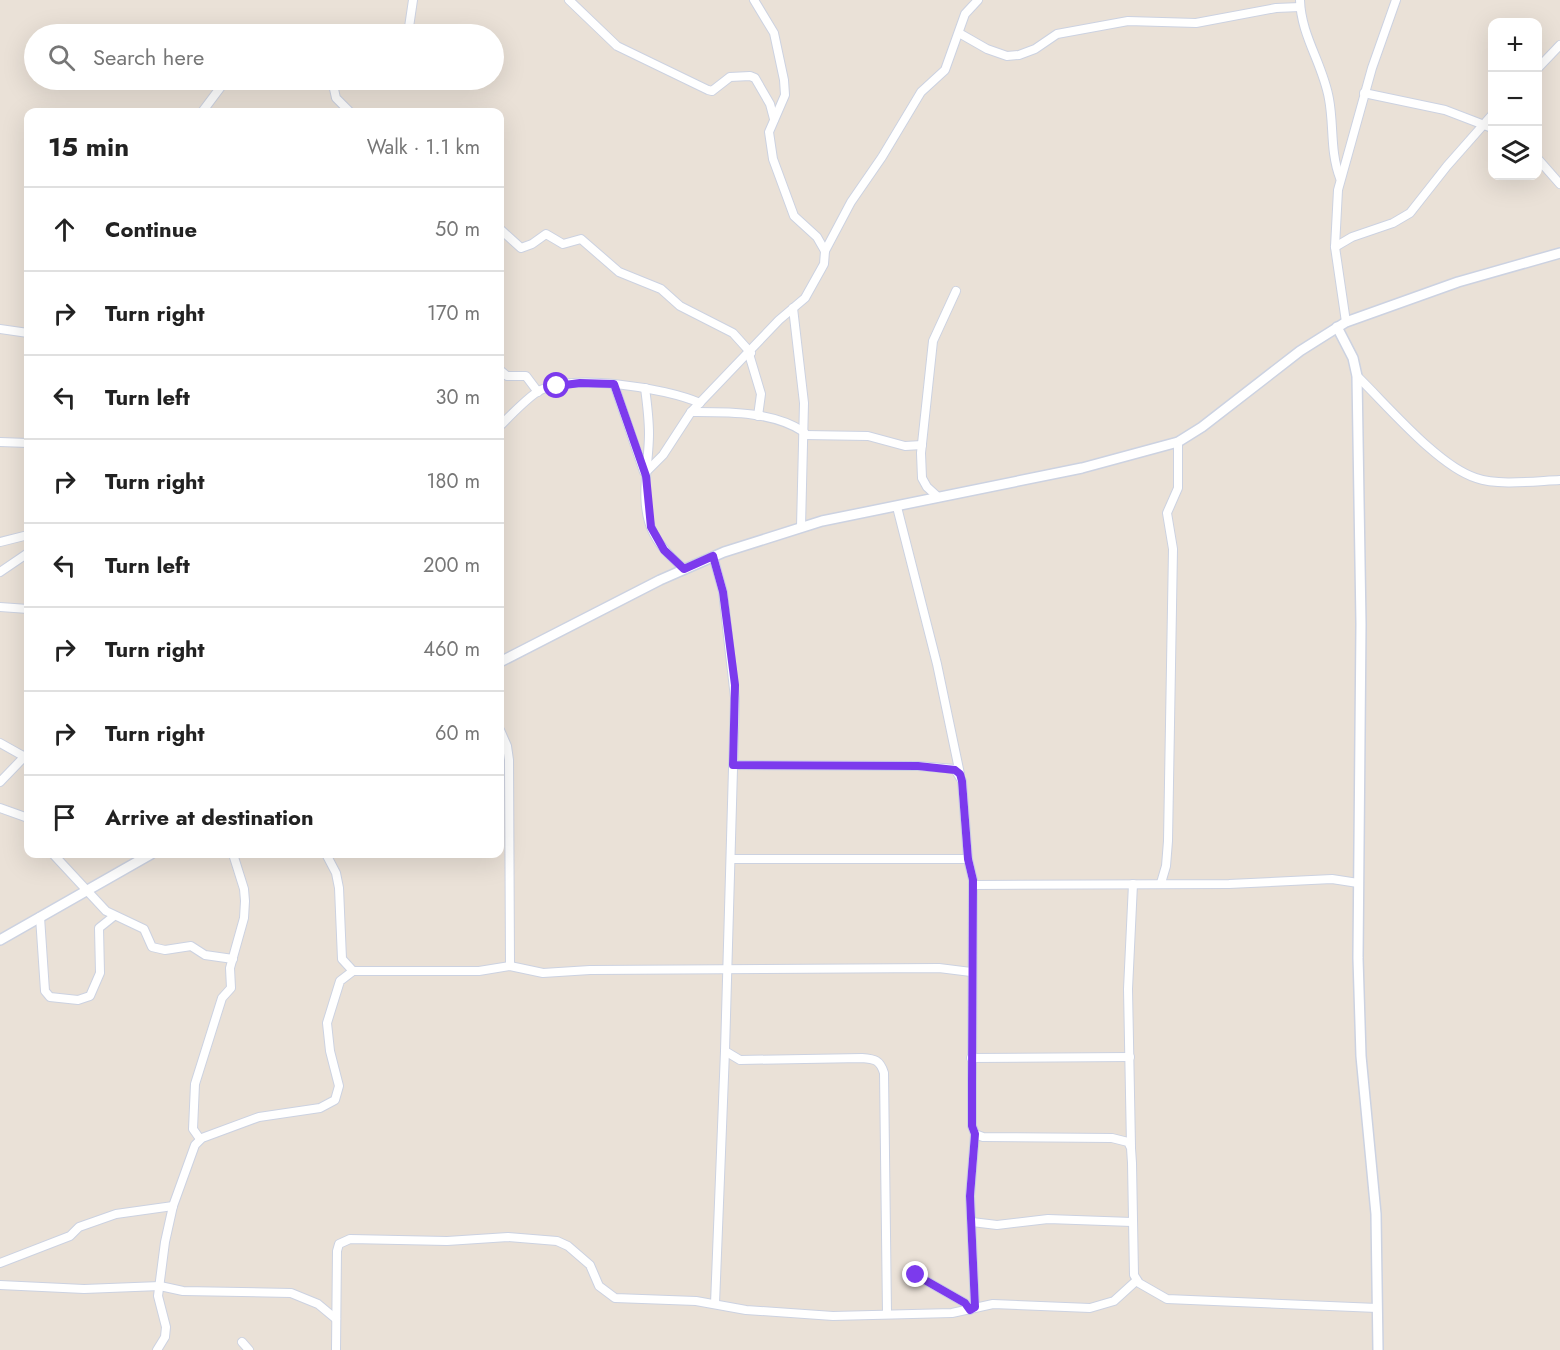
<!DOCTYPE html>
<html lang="en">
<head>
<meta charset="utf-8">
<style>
	body { margin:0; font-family:Jost,sans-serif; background:#f2f2f2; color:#222 }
	.controls { position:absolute; right:18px; top:18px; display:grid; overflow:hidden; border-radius:12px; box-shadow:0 6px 24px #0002 }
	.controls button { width:54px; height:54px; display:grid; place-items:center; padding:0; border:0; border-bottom:2px solid #e0e0e0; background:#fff; color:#222; font:30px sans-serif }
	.stop { position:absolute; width:18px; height:18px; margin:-14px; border:4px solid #7c3aed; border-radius:50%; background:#fff }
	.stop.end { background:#7c3aed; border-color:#fff; box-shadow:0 2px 6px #0008 }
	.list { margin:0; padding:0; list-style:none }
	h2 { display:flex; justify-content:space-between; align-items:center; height:78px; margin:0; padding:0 24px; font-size:26px }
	h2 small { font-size:20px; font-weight:400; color:#767676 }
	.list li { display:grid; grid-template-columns:39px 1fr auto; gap:18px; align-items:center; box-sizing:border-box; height:84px; padding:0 24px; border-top:2px solid #e0e0e0 }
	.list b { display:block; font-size:22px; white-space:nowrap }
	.list em { font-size:20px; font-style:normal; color:#767676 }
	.icon { flex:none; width:33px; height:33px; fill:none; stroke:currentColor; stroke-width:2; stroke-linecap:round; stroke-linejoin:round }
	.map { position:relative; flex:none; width:1560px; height:1350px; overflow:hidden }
	.search { position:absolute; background:#fff; box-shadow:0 6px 24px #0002; left:24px; top:24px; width:480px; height:66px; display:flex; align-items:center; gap:15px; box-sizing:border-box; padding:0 21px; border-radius:33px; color:#767676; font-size:22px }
	.panel { position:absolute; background:#fff; box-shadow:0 6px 24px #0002; left:24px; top:108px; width:480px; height:750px; border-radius:12px }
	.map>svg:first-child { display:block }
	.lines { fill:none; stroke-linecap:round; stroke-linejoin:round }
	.minor-casing { stroke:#ccd2e1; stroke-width:10 }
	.tertiary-casing { stroke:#ccd2e1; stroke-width:12 }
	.minor { stroke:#fff; stroke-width:8 }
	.tertiary { stroke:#fff; stroke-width:9 }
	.route { stroke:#7c3aed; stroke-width:8 }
</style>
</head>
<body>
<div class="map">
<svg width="1560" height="1350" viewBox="0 0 1560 1350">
	<rect width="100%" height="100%" fill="#eae1d7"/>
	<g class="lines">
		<g class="minor-casing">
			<g id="minor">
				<path d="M569,0L617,46L708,90L712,91L730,77L750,76L755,78L770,104L774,119"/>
				<path d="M1300,0C1301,36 1323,64 1329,99C1334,125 1330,152 1340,178"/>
				<path d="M959,33L987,49L1007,56L1019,55L1035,49L1057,34L1128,21L1196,23L1276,8L1300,7"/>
				<path d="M408,34L413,0"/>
				<path d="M1538,68L1560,45"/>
				<path d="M332,80L336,98L350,112"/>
				<path d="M1364,93L1445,110L1492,128"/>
				<path d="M202,112L226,80"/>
				<path d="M1538,159L1560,184"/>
				<path d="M500,229L521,248L532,244L546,234L563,244L581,239L619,272L661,289L680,306L733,333L751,353"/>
				<path d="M1335,247L1352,237L1393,223L1410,213L1447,166L1492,115"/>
				<path d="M825,251L851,202L882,157L921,92L945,70L965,14L978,0"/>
				<path d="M793,308L804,403L801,527"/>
				<path d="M1346,322L1335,247L1338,190L1372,68L1396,0"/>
				<path d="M0,329L28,333"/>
				<path d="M749,354L761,394L758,416"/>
				<path d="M500,370L507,376H526L538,392"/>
				<path d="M1357,376C1387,405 1438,466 1476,478C1498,486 1536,481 1560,480"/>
				<path d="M614,384L644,472"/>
				<path d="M645,388C647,403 649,419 649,434C649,466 638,504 654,534C661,548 672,558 684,569"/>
				<path d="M691,412C727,412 773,411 804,432"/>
				<path d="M500,426C511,415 524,401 537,392C570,372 666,388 700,403"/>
				<path d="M804,435L868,436L905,446L922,445"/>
				<path d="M0,442L28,443"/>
				<path d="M646,472L663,455L691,412L779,320L805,298L824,264L825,251L817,237L794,216L773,159L769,132L785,95L784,80L774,33L754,0"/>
				<path d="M938,497L927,487L922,478L921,453L933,341L956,291"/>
				<path d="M897,507L937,664L960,774"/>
				<path d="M0,542L28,535"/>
				<path d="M713,556L723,592L735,698L725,1051L740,1060L862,1058C875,1059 880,1060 884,1073L887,1314"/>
				<path d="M0,572L28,553"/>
				<path d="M0,607L28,609"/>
				<path d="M500,730L507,746L509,760L510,966"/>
				<path d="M0,743L25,757"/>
				<path d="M733,765L918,766L955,769L962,781L968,859L973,880L972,1082V1126L975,1134L983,1137L1112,1138L1128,1142L1131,1148L1132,1163L1134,1275L1139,1283L1167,1299L1377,1308"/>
				<path d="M0,782L28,753"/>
				<path d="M0,808L28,818"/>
				<path d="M53,854L106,911L144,929L152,947L165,950L191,946L205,955L233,959"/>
				<path d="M326,854L336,873L339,888L342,959L353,971"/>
				<path d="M731,859H968"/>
				<path d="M1161,883L1166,866L1168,841L1173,549L1167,513L1178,488V442"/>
				<path d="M973,885L1229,884L1332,879L1358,883"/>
				<path d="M40,917L45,991L50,997L78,1000L90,996L100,973L99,928L114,916"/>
				<path d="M971,1058L1130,1057"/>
				<path d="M200,1139L193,1129L195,1084L222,998L231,988L230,968L244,918L245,901L244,889L233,854"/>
				<path d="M1131,1146L1128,989L1133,884"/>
				<path d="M972,1222L997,1225L1048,1219L1132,1222"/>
				<path d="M0,1263L70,1236L79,1227L116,1214L173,1206"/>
				<path d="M916,1275L965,1303L970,1310"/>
				<path d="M0,1285L84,1289L160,1286L183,1291L291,1293L318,1304L336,1319"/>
				<path d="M715,1304L725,1051"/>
				<path d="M975,1307L970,1196L975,1134"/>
				<path d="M242,1342L249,1350"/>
				<path d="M157,1350L165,1337L166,1327L158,1296L165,1242L173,1206L195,1145L202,1138L259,1117L320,1108L335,1100L339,1086L330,1051L327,1023L340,981L353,971H479L510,966L543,973L590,970L939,968L971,972"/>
				<path d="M336,1350L337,1251L339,1244L350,1239L447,1241L508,1237L557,1241L568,1246L590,1265L599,1286L615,1298L696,1301L746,1310L833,1316L952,1313L993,1304L1090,1308L1114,1301L1136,1281"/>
			</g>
		</g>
		<g class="tertiary-casing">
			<g id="tertiary">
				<path d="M1337,327L1353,358L1357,376L1361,624L1358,958L1361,1056L1376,1214L1378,1350"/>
				<path d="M500,662L660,580L724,552L822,521L1082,468L1178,442L1202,427L1300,351L1346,322L1458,282L1560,253"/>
				<path d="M0,940L151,854"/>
			</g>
		</g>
		<use href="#minor" class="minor"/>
		<use href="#tertiary" class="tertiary"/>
	</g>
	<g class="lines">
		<path class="route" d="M557,386L580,383L614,384L646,476L651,527L664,550L684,569L713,556L723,592L735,685L733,765L918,766L955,770L960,774L962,781L968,859L973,880L972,1082V1126L975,1134L970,1196L975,1307L970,1310L965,1303L916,1275"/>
	</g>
</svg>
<div class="controls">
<button>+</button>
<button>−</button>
<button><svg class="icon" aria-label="layers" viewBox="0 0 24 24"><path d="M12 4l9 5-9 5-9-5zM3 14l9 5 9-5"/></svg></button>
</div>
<div class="stop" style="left:557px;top:386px"></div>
<div class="stop end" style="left:916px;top:1275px"></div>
<div class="search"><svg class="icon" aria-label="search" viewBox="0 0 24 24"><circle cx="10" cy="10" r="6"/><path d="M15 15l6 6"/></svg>Search here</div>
<section class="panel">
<h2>15 min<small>Walk · 1.1 km</small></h2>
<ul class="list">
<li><svg class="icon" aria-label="ahead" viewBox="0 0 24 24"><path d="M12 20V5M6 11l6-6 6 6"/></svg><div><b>Continue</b></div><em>50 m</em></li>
<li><svg class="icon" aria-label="right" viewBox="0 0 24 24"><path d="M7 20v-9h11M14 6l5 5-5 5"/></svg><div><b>Turn right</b></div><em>170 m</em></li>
<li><svg class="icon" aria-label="left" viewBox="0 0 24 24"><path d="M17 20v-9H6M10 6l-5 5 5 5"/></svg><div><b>Turn left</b></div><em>30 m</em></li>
<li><svg class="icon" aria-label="right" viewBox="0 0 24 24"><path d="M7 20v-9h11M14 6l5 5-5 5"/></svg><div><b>Turn right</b></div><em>180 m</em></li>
<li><svg class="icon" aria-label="left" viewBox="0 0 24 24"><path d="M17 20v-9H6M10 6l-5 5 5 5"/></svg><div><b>Turn left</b></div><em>200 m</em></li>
<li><svg class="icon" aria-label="right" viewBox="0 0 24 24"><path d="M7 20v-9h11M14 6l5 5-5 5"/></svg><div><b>Turn right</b></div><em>460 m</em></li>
<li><svg class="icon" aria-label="right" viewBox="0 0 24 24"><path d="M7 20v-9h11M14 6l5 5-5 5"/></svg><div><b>Turn right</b></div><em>60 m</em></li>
<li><svg class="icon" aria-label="arrive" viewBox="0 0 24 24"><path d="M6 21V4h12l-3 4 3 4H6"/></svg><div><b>Arrive at destination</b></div></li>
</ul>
</section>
</div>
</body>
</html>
